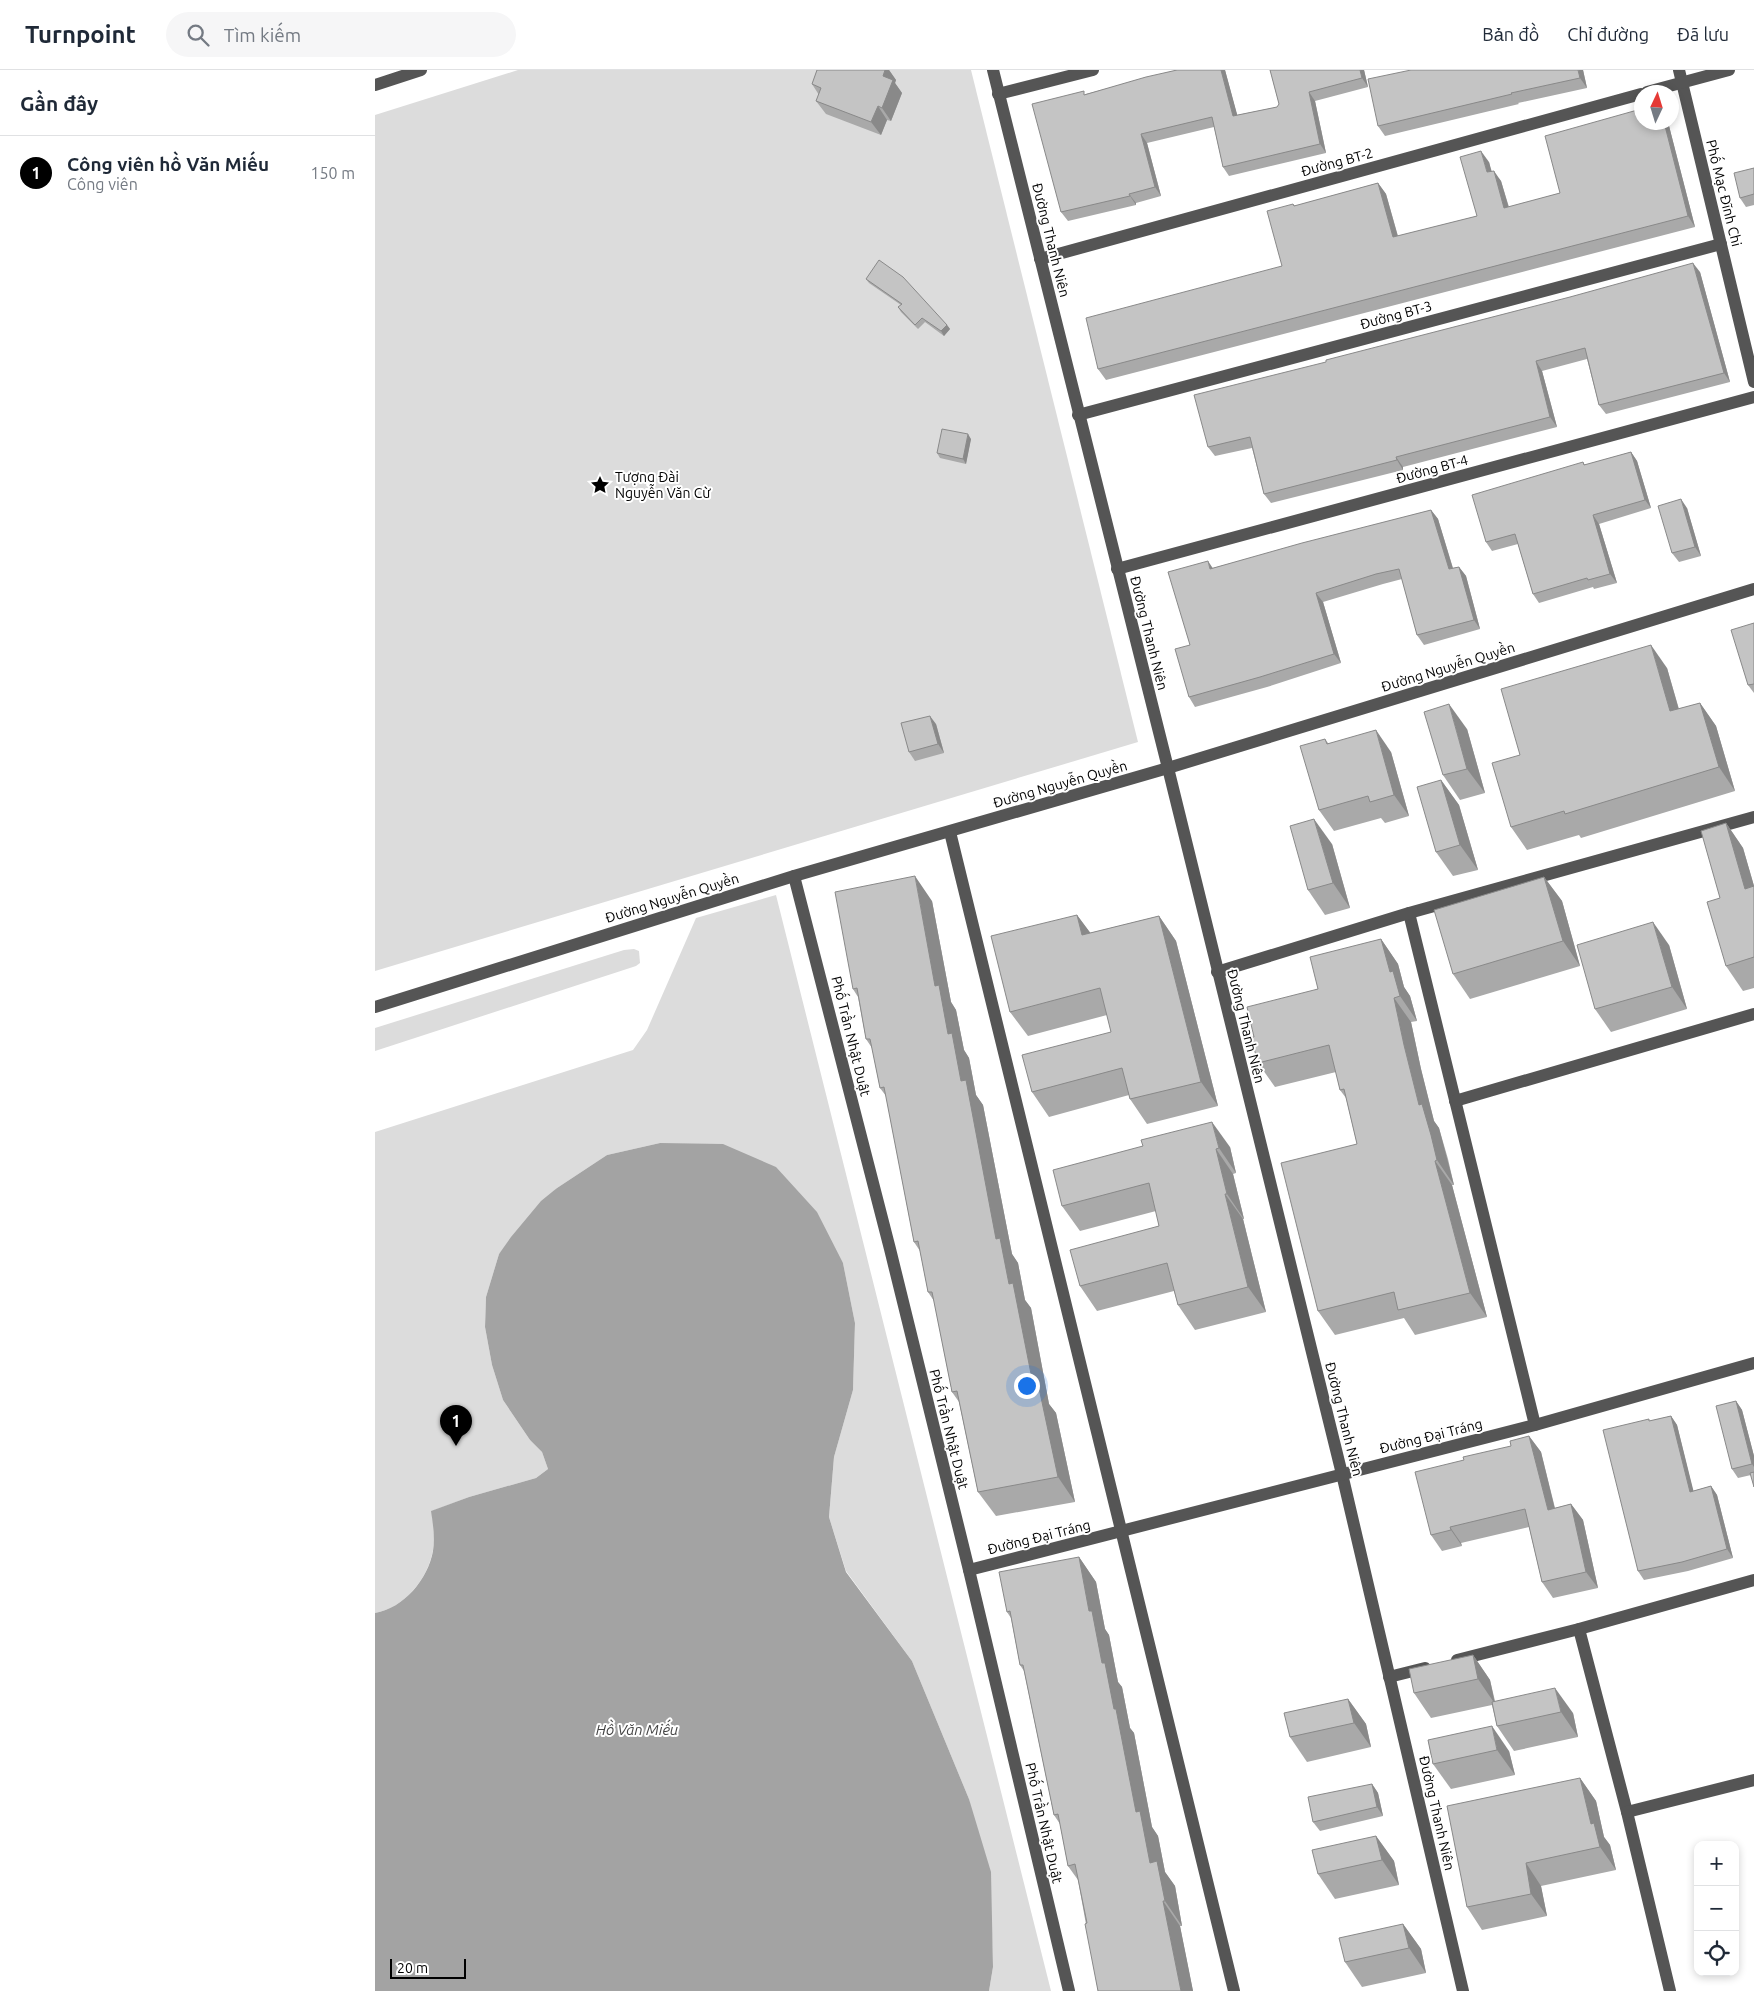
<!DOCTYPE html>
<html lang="vi">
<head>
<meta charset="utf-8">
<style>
	body { margin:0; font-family:Ubuntu,sans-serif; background:#f6f6f7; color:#1f2937 }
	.controls { position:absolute; right:15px; bottom:15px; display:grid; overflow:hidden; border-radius:10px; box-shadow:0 2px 8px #0003 }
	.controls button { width:45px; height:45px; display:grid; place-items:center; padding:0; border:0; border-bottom:1px solid #e0e1e3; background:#fff; color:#1f2937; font:25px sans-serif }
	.compass { position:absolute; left:1259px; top:15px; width:45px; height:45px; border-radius:50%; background:#fff; box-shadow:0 2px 8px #0003; rotate:4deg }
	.scale { position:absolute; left:15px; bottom:12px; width:76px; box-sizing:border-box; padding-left:5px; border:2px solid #000; border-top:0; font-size:14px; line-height:18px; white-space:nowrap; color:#000; -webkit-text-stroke:4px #fff; paint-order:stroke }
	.you { position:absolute; left:651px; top:1315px; width:18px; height:18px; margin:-12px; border:4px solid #fff; border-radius:50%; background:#1a73e8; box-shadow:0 0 0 8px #1a73e833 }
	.badge { display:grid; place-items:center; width:32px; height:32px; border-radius:50%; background:#000; color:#fff; font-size:16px; font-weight:700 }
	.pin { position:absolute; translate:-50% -41px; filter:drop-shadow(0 1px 2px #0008) }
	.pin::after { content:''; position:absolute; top:26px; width:18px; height:15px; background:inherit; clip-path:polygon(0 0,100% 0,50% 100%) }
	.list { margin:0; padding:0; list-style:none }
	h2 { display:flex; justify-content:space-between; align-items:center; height:65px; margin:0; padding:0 20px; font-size:21px }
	h2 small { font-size:16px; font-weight:400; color:#747a83 }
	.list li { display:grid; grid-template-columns:32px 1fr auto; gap:15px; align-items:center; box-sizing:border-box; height:75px; padding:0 20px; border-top:1px solid #e0e1e3 }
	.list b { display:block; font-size:19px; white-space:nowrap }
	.list p { margin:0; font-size:16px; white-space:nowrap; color:#747a83 }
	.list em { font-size:16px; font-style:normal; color:#747a83 }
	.icon { flex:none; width:28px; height:28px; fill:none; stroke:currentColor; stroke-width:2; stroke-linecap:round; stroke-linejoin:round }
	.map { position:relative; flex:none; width:1379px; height:1921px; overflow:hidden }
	header { display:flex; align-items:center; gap:30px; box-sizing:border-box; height:70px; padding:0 25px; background:#fff; border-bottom:1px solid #e0e1e3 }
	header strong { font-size:24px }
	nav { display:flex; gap:28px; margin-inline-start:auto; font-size:18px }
	.search { width:350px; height:45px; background:#f6f6f7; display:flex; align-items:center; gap:12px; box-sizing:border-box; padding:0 18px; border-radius:28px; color:#747a83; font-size:19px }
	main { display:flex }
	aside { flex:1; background:#fff }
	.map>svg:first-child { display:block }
	.green { fill:#dcdcdc }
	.water { fill:#a3a3a3 }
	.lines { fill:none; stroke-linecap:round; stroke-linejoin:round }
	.minor { stroke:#555; stroke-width:12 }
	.wall { fill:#a9a9a9 }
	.shaded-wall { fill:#898989 }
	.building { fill:#c4c4c4; stroke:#898989 }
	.labels { text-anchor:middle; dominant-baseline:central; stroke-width:4; stroke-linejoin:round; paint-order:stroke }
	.street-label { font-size:14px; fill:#000; stroke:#fff }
	.poi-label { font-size:14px; fill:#000; stroke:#fff; text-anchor:start }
	.water-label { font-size:15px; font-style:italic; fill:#444; stroke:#fff }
</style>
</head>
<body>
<header>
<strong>Turnpoint</strong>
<div class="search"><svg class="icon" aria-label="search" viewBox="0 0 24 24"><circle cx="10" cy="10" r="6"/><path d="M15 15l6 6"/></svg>Tìm kiếm</div>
<nav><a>Bản đồ</a><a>Chỉ đường</a><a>Đã lưu</a></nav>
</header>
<main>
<aside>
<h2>Gần đây<small></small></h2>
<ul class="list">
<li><span class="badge">1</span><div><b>Công viên hồ Văn Miếu</b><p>Công viên</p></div><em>150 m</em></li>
</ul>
</aside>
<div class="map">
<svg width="1379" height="1921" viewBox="0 0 1379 1921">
	<rect width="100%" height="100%" fill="#fff"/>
	<g class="green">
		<path d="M143,0H596L763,672L0,901V45Z"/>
		<path d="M401,825L676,1921H614L618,1897L617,1863L594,1729L537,1591L471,1501L454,1447L459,1387L478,1320L480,1253L468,1193L285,1073L232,1085L182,1118L124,1184L111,1227L110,1257L117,1295L128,1330L155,1370L167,1382L173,1399L161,1408L94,1427L57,1441C58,1454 60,1467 58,1480C53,1509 29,1538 0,1543V1062L258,980L272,960L321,848Z"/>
		<path d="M259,879L264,881L265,893L261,896L0,981V958L249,880Z"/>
	</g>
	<path class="water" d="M285,1073L348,1074L401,1097L442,1142L468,1193L480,1253L478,1320L459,1387L454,1447L471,1502L537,1591L594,1729L616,1802L618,1897L614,1921H0V1543C29,1538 53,1509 58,1481C60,1467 58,1454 56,1441L94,1427L161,1408L173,1399L167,1382L155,1370L128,1330L117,1295L110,1257L111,1227L124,1184L136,1167L166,1131L182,1118L232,1085Z"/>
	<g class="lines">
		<g class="minor">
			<path d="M618,0L793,698L967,1404L1088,1921"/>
			<path d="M1304,0L1379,312"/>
			<path d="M0,15L46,0"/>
			<path d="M1272,22L1354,0"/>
			<path d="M623,24L718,0"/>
			<path d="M665,189L1266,24"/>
			<path d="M703,345L1346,174"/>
			<path d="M742,499L1379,327"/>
			<path d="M575,762L859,1921"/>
			<path d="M419,806L515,1179L594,1500L694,1921"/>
			<path d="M1034,843L1160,1355"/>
			<path d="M842,902L1034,843L1379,747"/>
			<path d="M0,937L419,806L793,698L1379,519"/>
			<path d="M1080,1031L1379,944"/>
			<path d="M594,1500L1160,1355L1379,1293"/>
			<path d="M1204,1559L1252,1742L1295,1921"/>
			<path d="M1082,1590L1204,1559L1379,1510"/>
			<path d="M1014,1607L1050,1598"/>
			<path d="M1252,1742L1379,1710"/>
		</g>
	</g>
	<g class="wall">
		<path d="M442,0H514L521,10L520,13L527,23L516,51L512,50L506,65L451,44L441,31L444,25L437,14Z"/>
		<path d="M802,0H850L862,45L902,37L904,34L895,0H989L993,17L940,31L951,83L854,106L848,97L839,57L772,73L786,126L761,133V135L693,151L686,142L711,24Z"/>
		<path d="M1208,0L1212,18L1143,33L1144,34L1010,66L1003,56Z"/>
		<path d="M1266,52H1293L1320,157L731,310L723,299L907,196L918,134L920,136L1003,113L1011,124L1023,166L1102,146L1114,92L1116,101L1126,111L1134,137L1185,123Z"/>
		<path d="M1379,98V135L1371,137L1365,128Z"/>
		<path d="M1325,202L1355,312L1231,344L1224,335L1212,289L1167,301L1182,357L1028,397V400L896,433L889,424L877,378L840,386L833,377Z"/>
		<path d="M491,209L572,255L575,259L569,266L550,252L543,259L526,242L523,237L526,235L494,213Z"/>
		<path d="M596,369L591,394L565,388L562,383Z"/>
		<path d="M1256,382L1262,391L1276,438L1224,454L1242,513L1219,519L1218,517L1164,533L1158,524L1143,474L1117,481L1111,472L1208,392L1210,395Z"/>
		<path d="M1312,438L1326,486L1304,492L1297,483Z"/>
		<path d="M1056,440L1063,449L1078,498L1084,497L1091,506L1105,559L1049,575L1042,565L1027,509L1008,514L948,532L966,593L892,617L820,637L814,627L815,575L838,498Z"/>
		<path d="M1379,553V623L1373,615Z"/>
		<path d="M1292,598L1304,639L1325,633L1341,656L1360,721L1206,768L1204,765L1152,780L1136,757L1145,685Z"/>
		<path d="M561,654L569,683L540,691L534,682Z"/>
		<path d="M1092,659L1110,723L1085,730L1068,705Z"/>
		<path d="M950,669L953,673L1016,682L1034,746L1010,753L1006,748L959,761L944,740Z"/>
		<path d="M1066,710L1084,735L1103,800L1078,806L1061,782Z"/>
		<path d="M1351,753L1368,778L1379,816V918L1368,921L1351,896L1345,828Z"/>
		<path d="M957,774L975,838L950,845L933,820Z"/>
		<path d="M1169,807L1187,831L1205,896L1095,929L1078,904Z"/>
		<path d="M557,831L576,932L581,940L589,980L594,988L601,1025L608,1035L637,1184L643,1193L650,1230L656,1238L674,1334L681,1343L700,1432L621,1446L603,1422L584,1332L577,1322L559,1231L553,1222L545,1181L539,1172L511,1026L505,1018L497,978L491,969L483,927L478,919Z"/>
		<path d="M702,845L715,863L784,846L801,871L843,1036L772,1054L755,1029L754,1025L674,1047L657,1022L736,962L732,945L653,966L635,942Z"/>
		<path d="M1006,869L1023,894L1029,917L1035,926L1042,951L1036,952L1046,999L1059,1051L1064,1058L1073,1089L1079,1115H1077L1112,1247L1040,1265L1029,1248L960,1265L943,1241L982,1074L971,1028L965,1020L961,1002L900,1017L883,993L879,967L943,919Z"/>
		<path d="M1294,875L1312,939L1236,962L1220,939Z"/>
		<path d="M768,1076L855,1077L861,1103L858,1104L869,1149H868L891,1242L820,1260L803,1235L799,1221L722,1241L705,1216L784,1156L781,1141L705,1161L687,1136Z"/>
		<path d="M1361,1331L1367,1340L1379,1386V1417L1376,1405L1363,1408L1357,1399Z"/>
		<path d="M1296,1346L1302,1355L1318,1421L1336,1416L1342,1425L1358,1488L1313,1501L1269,1510L1263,1501L1275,1351Z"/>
		<path d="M1154,1366L1166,1382L1180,1438L1196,1434L1208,1450L1223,1518L1178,1528L1167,1512L1154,1457L1086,1473L1087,1476L1067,1481L1056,1465L1089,1390L1136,1376Z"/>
		<path d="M704,1487L721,1512L730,1559L734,1565L743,1612L747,1617L755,1658L759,1663L777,1757L783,1766L790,1802L800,1816L807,1856H805L818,1921H723L703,1810L693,1796L685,1754L679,1745L649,1601L645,1595L636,1548L632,1542Z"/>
		<path d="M1098,1585L1115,1610L1120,1631L1198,1643L1203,1667L1139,1681L1122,1656L1117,1635L1056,1648L1039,1623Z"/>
		<path d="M973,1629L991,1654L996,1677L932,1692L915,1667Z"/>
		<path d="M1053,1670L1134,1681L1140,1705L1076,1719L1058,1694Z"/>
		<path d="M1205,1708L1221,1731L1229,1767L1235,1775L1241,1800L1166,1816L1172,1846L1107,1860L1092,1837Z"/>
		<path d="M997,1714L1003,1723L1008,1746L945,1761L938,1752Z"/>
		<path d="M1001,1766L1019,1791L1024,1815L960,1829L943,1804Z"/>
		<path d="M1028,1854L1046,1879L1051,1903L987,1917L970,1892Z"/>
	</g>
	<g class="shaded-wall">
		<path d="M510,0H514L521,10L520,13L527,23L516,51L507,38L508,6Z"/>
		<path d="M846,0H850L865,55L858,46Z"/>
		<path d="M985,0H989L993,17L987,8Z"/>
		<path d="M1203,0H1208L1212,18L1205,8Z"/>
		<path d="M934,22L940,31L951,83L945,74Z"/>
		<path d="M503,36L512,50L506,65L496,52Z"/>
		<path d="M1289,52H1293L1320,157L1313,146Z"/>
		<path d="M766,64L772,73L786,126L780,117Z"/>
		<path d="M1106,81L1114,92L1120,113L1112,102Z"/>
		<path d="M1119,101L1126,111L1137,149L1129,138Z"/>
		<path d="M1003,113L1011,124L1026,178L1018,167Z"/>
		<path d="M754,124L761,133V135L755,126Z"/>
		<path d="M1318,193L1325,202L1355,312L1349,303Z"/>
		<path d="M572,255L575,259L569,266L566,261Z"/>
		<path d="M1161,291L1167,301L1182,357L1175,347Z"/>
		<path d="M593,364L596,369L591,394L588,389Z"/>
		<path d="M1256,382L1262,391L1276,438L1270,430Z"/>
		<path d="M1021,387L1028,397V400L1022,390Z"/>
		<path d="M1306,429L1312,438L1326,486L1320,477Z"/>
		<path d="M1056,440L1063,449L1081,509L1074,499Z"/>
		<path d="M1218,445L1224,454L1242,513L1235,504Z"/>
		<path d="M833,491L839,500L835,499Z"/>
		<path d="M1084,497L1091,506L1105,559L1099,550Z"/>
		<path d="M941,523L948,532L966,593L959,584Z"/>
		<path d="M1276,575L1292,598L1311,665L1295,641Z"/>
		<path d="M1325,633L1341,656L1360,721L1344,697Z"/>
		<path d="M1074,634L1092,659L1110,723L1092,699Z"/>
		<path d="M555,646L561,654L569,683L563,674Z"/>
		<path d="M1001,660L1016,682L1034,746L1019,725Z"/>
		<path d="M1066,710L1084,735L1103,800L1085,775Z"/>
		<path d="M939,749L957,774L975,838L958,813Z"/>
		<path d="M1351,753L1368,778L1379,816L1370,819Z"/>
		<path d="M540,806L557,831L576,932L581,940L589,980L594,988L601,1025L608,1035L637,1184L643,1193L650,1230L656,1238L674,1334L681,1343L700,1432L683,1407L659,1319L634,1214L621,1169L586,1011L560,916Z"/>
		<path d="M1169,807L1187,831L1205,896L1188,871Z"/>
		<path d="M702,845L720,869L707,865Z"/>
		<path d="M784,846L801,871L843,1036L826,1012Z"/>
		<path d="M1278,852L1294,875L1312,939L1297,917Z"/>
		<path d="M1006,869L1023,894L1029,917L1035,926L1042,951L1025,926L1015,902Z"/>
		<path d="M1019,928L1036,952L1046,999L1059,1051L1064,1058L1079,1115L1062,1090L1044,1035L1029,975Z"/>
		<path d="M837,1052L855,1077L861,1103L844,1078Z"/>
		<path d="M841,1079L858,1104L869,1149L852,1124Z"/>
		<path d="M1060,1091L1077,1115L1112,1247L1095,1223Z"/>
		<path d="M850,1124L868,1149L891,1242L873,1217Z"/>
		<path d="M1361,1331L1367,1340L1379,1386V1397L1377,1394Z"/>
		<path d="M1296,1346L1302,1355L1321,1431L1315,1422Z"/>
		<path d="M1154,1366L1166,1382L1184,1456L1173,1440Z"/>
		<path d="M1336,1416L1342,1425L1358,1488L1352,1479Z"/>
		<path d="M1196,1434L1208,1450L1223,1518L1211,1502Z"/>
		<path d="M1075,1457L1086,1473L1087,1476L1076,1460Z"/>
		<path d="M704,1487L721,1512L730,1559L734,1565L743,1612L747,1617L755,1658L759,1663L777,1757L783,1766L790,1802L800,1816L807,1856L790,1831L775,1793L761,1742L739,1639L714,1541Z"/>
		<path d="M1098,1585L1115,1610L1120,1634L1103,1609Z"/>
		<path d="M1180,1618L1198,1643L1203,1667L1186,1642Z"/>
		<path d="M973,1629L991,1654L996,1677L979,1653Z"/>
		<path d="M1117,1656L1134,1681L1140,1705L1122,1680Z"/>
		<path d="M1205,1708L1221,1731L1229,1767L1235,1775L1241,1800L1225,1777L1216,1754Z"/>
		<path d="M997,1714L1003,1723L1008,1746L1002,1737Z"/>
		<path d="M1001,1766L1019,1791L1024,1815L1007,1790Z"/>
		<path d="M1151,1793L1166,1816L1172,1846L1156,1824Z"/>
		<path d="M788,1831L805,1856L818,1921H806Z"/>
		<path d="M1028,1854L1046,1879L1051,1903L1034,1878Z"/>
	</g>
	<g class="building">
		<path d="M442,0H510L508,6L518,10L507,38L503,36L496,52L441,31L446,18L437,14Z"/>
		<path d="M802,0H846L858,46L902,37L904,34L895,0H985L987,8L934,22L945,74L848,97L837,47L766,64L780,117L754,124L755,126L686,142L657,34L709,21V25L771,7Z"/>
		<path d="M1036,0H1203L1205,8L1136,23L1137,24L1003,56L993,9Z"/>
		<path d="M1266,39V52H1289L1313,146L723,299L711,248L907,196L892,141L918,134L919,136L1003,113L1018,167L1102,146L1085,87L1106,81L1112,102L1119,101L1129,138L1185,123L1170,66Z"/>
		<path d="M1379,98V124L1365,128L1359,103Z"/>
		<path d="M504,190L528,207L572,255L566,261L547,248L540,255L523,237L527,234L491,209Z"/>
		<path d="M1318,193L1349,303L1224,335L1210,278L1161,291L1175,347L1021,387L1022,390L889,424L875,367L833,377L819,325L951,292V290L1195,227Z"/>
		<path d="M567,359L593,364L588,389L562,383Z"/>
		<path d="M1256,382L1270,430L1218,445L1235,504L1213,510L1212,508L1158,524L1140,464L1111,472L1097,425L1208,392L1209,395Z"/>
		<path d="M1306,429L1320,477L1297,483L1283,436Z"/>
		<path d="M1056,440L1074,499L1084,497L1099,550L1042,565L1024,499L1001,504L941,523L959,584L885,607L814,627L800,579L815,575L793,502L833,491L835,499L927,473Z"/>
		<path d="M1379,553V614L1373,615L1356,560Z"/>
		<path d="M1276,575L1295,641L1325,633L1344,697L1190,744L1189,741L1136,757L1117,693L1145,685L1126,619Z"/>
		<path d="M1074,634L1092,699L1068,705L1049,642Z"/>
		<path d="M555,646L563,674L534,682L526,653Z"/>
		<path d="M1001,660L1019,725L995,732L993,726L944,740L925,676L950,669L952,674Z"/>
		<path d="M1066,710L1085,775L1061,782L1042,717Z"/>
		<path d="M939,749L958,813L933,820L915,756Z"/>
		<path d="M1351,753L1370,819L1379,816V887L1351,896L1332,832L1345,828L1326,761Z"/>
		<path d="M540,806L560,916L564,915L573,964L577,963L586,1011L591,1010L621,1169L625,1168L634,1214L638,1213L659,1319L664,1318L683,1407L603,1422L582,1321L577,1322L557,1222H553L543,1171L539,1172L509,1017L505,1018L495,969H491L482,918L478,919L460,822Z"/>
		<path d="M1169,807L1188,871L1078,904L1059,840Z"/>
		<path d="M702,845L707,865L784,846L826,1012L755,1029L747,998L657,1022L647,985L736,962L725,918L635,942L616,866Z"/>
		<path d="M1278,852L1297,917L1220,939L1202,875Z"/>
		<path d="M1006,869L1015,902L1018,901L1025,926L1019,928L1029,975L1044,1035L1047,1034L1056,1065L1062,1090L1060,1091L1095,1223L1023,1240L1019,1222L943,1241L906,1093L982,1074L969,1019L965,1020L954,975L883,993L876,967H879L872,937L943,919L935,887Z"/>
		<path d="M837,1052L844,1078L841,1079L852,1124H850L873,1217L803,1235L792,1193L705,1216L695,1180L784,1156L774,1113L687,1136L678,1100L768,1076L766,1070Z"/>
		<path d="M1361,1331L1377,1394L1357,1399L1341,1336Z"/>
		<path d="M1296,1346L1315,1422L1336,1416L1352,1479L1307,1492L1263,1501L1228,1360L1274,1349V1351Z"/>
		<path d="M1154,1366L1173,1440L1196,1434L1211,1502L1167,1512L1150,1439L1075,1457L1076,1460L1056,1465L1040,1402L1089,1390L1088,1387L1136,1376L1135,1371Z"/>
		<path d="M1379,1402V1417L1375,1403Z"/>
		<path d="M704,1487L714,1541H717L727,1593H730L739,1639H741L761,1742L765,1741L775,1793L782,1791L790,1831H788L806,1921H723L710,1854L712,1853L700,1794L693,1796L683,1744L679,1745L648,1595H645L635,1541L632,1542L624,1502Z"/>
		<path d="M1098,1585L1103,1609L1039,1623L1034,1599Z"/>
		<path d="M1180,1618L1186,1642L1122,1656L1117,1632Z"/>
		<path d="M973,1629L979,1653L915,1667L909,1643Z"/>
		<path d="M1117,1656L1122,1680L1058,1694L1053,1670Z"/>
		<path d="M1205,1708L1216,1754L1219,1753L1225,1777L1151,1793L1156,1824L1092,1837L1072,1736Z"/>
		<path d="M997,1714L1002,1737L938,1752L933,1727Z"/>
		<path d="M1001,1766L1007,1790L943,1804L937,1780Z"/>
		<path d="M1028,1854L1034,1878L970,1892L964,1868Z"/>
	</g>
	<defs>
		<g id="sight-bare" transform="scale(1.5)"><path d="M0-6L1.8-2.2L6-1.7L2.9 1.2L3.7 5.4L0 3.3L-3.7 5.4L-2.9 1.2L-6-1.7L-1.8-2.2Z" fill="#000" stroke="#fff" stroke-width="2.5" paint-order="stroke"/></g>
	</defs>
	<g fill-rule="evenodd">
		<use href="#sight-bare" x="225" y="415"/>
	</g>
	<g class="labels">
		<g class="street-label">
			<text transform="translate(962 92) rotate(-15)">Đường BT-2</text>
			<text transform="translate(1349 123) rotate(76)">Phố Mạc Đĩnh Chi</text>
			<text transform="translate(676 170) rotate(76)">Đường Thanh Niên</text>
			<text transform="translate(1021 245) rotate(-15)">Đường BT-3</text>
			<text transform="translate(1057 399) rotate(-15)">Đường BT-4</text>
			<text transform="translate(774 563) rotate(76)">Đường Thanh Niên</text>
			<text transform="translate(1073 597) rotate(-17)">Đường Nguyễn Quyền</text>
			<text transform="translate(685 714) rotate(-16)">Đường Nguyễn Quyền</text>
			<text transform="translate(297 828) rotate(-17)">Đường Nguyễn Quyền</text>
			<text transform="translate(871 956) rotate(76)">Đường Thanh Niên</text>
			<text transform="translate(476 966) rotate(76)">Phố Trần Nhật Duật</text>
			<text transform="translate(969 1349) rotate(76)">Đường Thanh Niên</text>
			<text transform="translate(574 1359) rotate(76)">Phố Trần Nhật Duật</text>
			<text transform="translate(1056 1366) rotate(-14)">Đường Đại Tráng</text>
			<text transform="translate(664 1467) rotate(-14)">Đường Đại Tráng</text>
			<text transform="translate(1062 1743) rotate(77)">Đường Thanh Niên</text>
			<text transform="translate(669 1753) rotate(77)">Phố Trần Nhật Duật</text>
		</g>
		<g class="poi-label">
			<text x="240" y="407">Tượng Đài<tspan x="240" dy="16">Nguyễn Văn Cừ</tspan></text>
		</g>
		<g class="water-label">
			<text x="262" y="1659">Hồ Văn Miếu</text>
		</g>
	</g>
</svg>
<div class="controls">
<button>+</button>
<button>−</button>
<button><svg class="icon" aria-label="locate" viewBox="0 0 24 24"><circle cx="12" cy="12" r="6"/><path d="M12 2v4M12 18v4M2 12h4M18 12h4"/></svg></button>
</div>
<svg class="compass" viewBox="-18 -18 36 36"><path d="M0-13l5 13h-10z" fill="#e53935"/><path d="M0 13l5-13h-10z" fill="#747a83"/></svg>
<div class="scale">20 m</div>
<div class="you"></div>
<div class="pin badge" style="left:81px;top:1376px">1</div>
</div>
</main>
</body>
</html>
